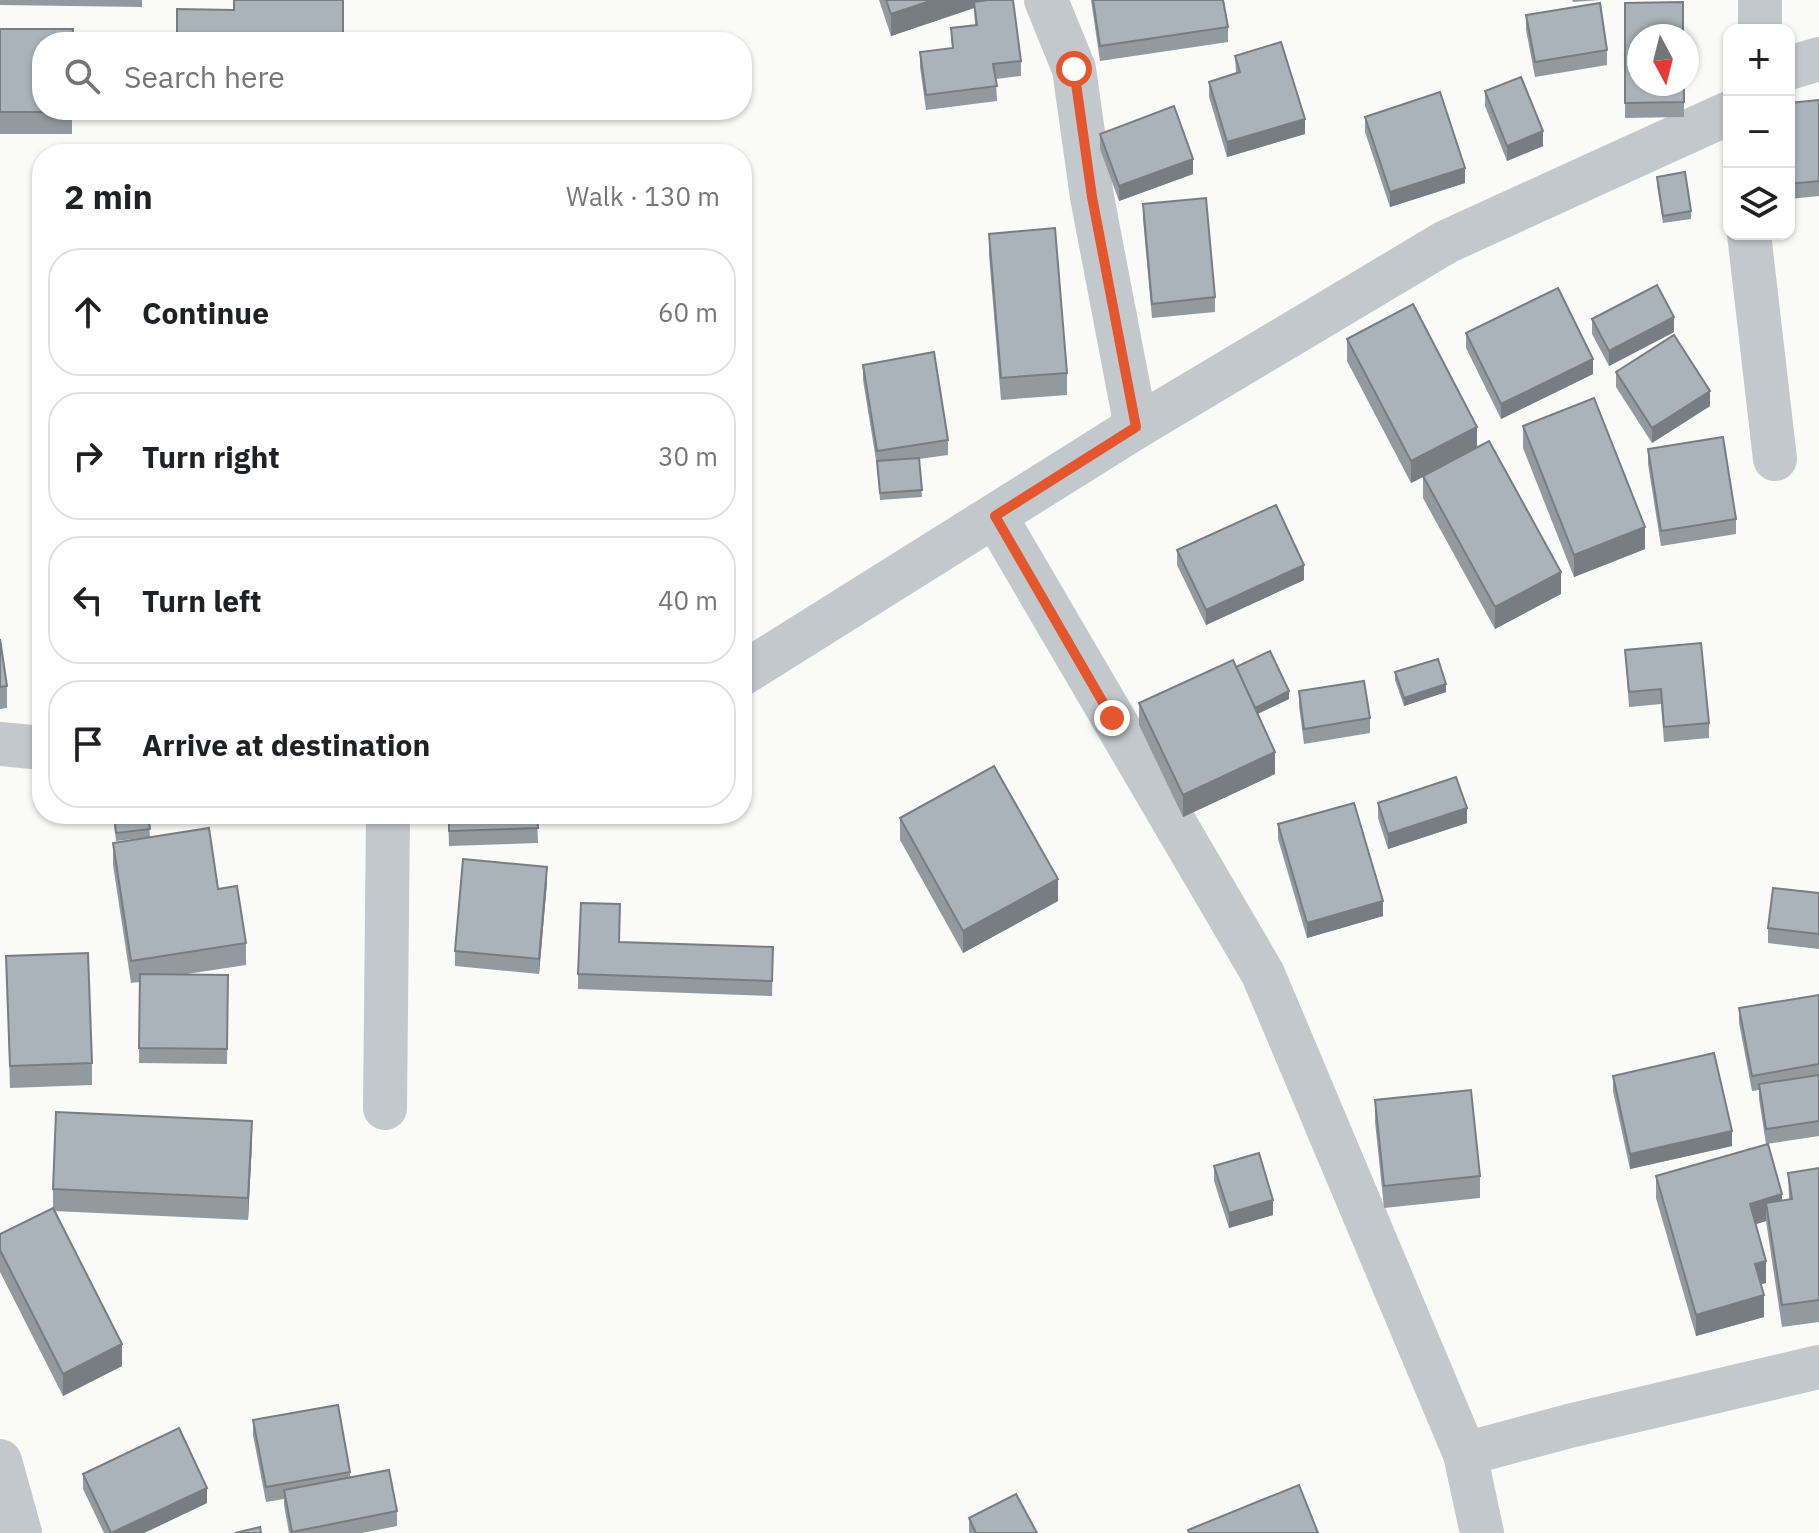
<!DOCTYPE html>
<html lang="en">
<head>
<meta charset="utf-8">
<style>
	body { margin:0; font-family:"IBM Plex Sans",sans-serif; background:#f2f2f2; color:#202124 }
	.controls { position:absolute; right:24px; top:24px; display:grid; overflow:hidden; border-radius:16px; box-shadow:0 2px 6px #0004 }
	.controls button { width:72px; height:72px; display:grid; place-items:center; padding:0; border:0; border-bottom:2px solid #e0e0e0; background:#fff; color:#202124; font:40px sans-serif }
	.compass { position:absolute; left:1627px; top:24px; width:72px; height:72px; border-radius:50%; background:#fff; box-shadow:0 2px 6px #0004; rotate:173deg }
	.stop { position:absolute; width:24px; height:24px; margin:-18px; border:6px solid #e4572e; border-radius:50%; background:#fff }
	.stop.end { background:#e4572e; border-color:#fff; box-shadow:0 2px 8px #0008 }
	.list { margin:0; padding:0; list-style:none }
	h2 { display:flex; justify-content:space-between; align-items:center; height:104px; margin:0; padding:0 32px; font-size:34px }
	h2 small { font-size:26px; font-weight:400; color:#757577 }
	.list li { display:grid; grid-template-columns:52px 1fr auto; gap:24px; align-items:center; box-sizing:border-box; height:128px; margin:0 16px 16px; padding:0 16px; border:2px solid #e0e0e0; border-radius:32px }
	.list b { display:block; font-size:30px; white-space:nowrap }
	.list em { font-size:26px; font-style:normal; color:#757577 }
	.icon { flex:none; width:44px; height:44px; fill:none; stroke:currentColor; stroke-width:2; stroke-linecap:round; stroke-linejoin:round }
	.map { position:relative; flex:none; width:1819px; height:1533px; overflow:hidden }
	.search { position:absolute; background:#fff; box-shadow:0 2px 6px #0004; left:32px; top:32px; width:720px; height:88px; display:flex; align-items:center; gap:20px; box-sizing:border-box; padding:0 28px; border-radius:32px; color:#757577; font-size:30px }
	.panel { position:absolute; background:#fff; box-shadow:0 2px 6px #0004; left:32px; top:144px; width:720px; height:680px; border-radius:32px }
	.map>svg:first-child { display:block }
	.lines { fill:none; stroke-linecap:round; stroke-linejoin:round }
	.minor { stroke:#c3c8cc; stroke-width:44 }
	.wall { fill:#929a9f }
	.shaded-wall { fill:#777d82 }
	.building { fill:#aab3b9; stroke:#777d82; stroke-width:2 }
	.route { stroke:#e4572e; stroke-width:10 }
</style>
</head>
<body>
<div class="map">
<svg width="1819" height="1533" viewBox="0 0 1819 1533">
	<rect width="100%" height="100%" fill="#fafaf8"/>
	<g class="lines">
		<g class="minor">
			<path d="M1046,0L1074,69L1092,197L1136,427"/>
			<path d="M1760,30V0"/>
			<path d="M1789,68L1819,59"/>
			<path d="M1749,234L1775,459"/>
			<path d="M995,516L1263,974L1465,1454"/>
			<path d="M742,674L1136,427L1446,242L1729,113"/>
			<path d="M0,744L42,748"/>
			<path d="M385,1108L388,814"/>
			<path d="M0,1461L20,1533"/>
			<path d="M1482,1533L1465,1454L1569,1426L1819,1367"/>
		</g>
	</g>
	<g class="wall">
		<path d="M0,0H142V7L0,5Z"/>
		<path d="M879,0H1013L1021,61V76L996,79L997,101L926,110L920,67V52L952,49L951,28L975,25L974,8L891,36Z"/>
		<path d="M1091,0H1223L1228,27V42L1100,61Z"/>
		<path d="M1572,0H1600L1573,2Z"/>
		<path d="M1625,3L1684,84V117L1625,118Z"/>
		<path d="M1526,15L1607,50V65L1535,77L1526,30Z"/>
		<path d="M0,29L72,110V134H0Z"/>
		<path d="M1235,56L1305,134L1227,157L1209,97V82L1236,73Z"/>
		<path d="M1485,91L1543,146L1507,161L1485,106Z"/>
		<path d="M1819,100V196L1789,199V103Z"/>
		<rect x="176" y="110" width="72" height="3"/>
		<path d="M1365,117L1465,183L1390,207L1365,132Z"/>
		<path d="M1100,134L1193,174L1119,201L1100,149Z"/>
		<path d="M1657,177L1691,211V219L1663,223L1657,185Z"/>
		<path d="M1143,204L1215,297V312L1152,318L1143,219Z"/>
		<path d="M989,234L1067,373V395L1001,400L989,255Z"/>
		<path d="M1592,319L1674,332L1609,366L1592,334Z"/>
		<path d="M1466,333L1593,374L1501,419L1466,348Z"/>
		<path d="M1347,339L1477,447L1561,594L1495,629L1423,498V477L1411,483L1347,361Z"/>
		<path d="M863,365L948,440V455L919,459L922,497L880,500L877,466L863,380Z"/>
		<path d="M1616,372L1710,406L1652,443L1616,387Z"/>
		<path d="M1523,426L1645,549L1574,577L1523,448Z"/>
		<path d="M1648,449L1736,519V534L1661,546L1648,464Z"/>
		<path d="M1177,550L1304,580L1206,625L1177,565Z"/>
		<path d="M0,639L7,686V708L0,709Z"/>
		<path d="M1625,650L1709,723V738L1664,742L1661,704L1629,707Z"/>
		<path d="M1236,667L1289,699L1258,714L1275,774L1183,817L1139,725V703Z"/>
		<path d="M1395,672L1446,692L1404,706L1395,680Z"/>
		<path d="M1299,691L1370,718V733L1304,744L1299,706Z"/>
		<path d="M1378,803L1467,823L1388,849L1378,818Z"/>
		<path d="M113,814H148L150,837L116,841Z"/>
		<path d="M448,814H537L538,843L449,846Z"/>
		<path d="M900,818L1058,901L963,953L900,840Z"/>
		<path d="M1278,824L1383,916L1307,938L1278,839Z"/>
		<path d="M113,843L218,889L246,943V965L187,974L228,975L227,1064L139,1063L140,982L131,983L113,865Z"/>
		<path d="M547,882L539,974L455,966V951Z"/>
		<path d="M1819,893V949L1768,943V928Z"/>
		<path d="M619,942L773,947L772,996L578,989V974Z"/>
		<path d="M6,956L92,1063V1085L10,1088Z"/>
		<path d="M1819,995V1136L1766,1144L1759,1099V1090L1752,1091L1739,1023V1008Z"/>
		<path d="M1613,1076L1732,1146L1630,1169L1613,1091Z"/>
		<path d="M1375,1100L1480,1176V1198L1384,1208L1375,1122Z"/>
		<path d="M252,1142L248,1220L54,1211L122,1366L63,1396L0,1272V1234L53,1208V1189Z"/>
		<path d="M1214,1166L1273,1215L1229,1228L1214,1181Z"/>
		<path d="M1819,1168V1322L1782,1327L1766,1221L1756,1224L1766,1283L1761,1284L1764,1317L1696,1336L1656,1198V1176L1782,1200L1789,1199L1788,1173Z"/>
		<path d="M253,1420L350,1472V1478L397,1511V1526L362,1533H289L284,1505V1499L266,1502L253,1435Z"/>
		<path d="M83,1474L207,1503L144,1533H104L83,1489Z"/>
		<path d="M969,1518L1037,1533H969Z"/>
	</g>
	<g class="shaded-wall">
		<path d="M933,0H1000L974,2V8L891,36V14Z"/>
		<path d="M1305,119V134L1227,157V142Z"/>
		<path d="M1543,131V146L1507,161V146Z"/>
		<path d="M1193,159V174L1119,201V186Z"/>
		<path d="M1465,168V183L1390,207V192Z"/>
		<path d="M1674,317V332L1609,366V351Z"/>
		<path d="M1593,359V374L1501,419V404Z"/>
		<path d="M1710,391V406L1652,443V428Z"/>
		<path d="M1477,427V449L1411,483V461Z"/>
		<path d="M1645,527V549L1574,577V555Z"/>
		<path d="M1304,565V580L1206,625V610Z"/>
		<path d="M1561,572V594L1495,629V607Z"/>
		<path d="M1446,684V692L1404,706V698Z"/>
		<path d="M1289,691V699L1254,715V708Z"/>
		<path d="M1275,752V774L1183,817V795Z"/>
		<path d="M1467,808V823L1388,849V834Z"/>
		<path d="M547,867V882L539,974V959Z"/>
		<path d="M1058,879V901L963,953V931Z"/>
		<path d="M1383,901V916L1307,938V923Z"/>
		<path d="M252,1121V1142L248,1220V1198Z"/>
		<path d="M1732,1131V1146L1630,1169V1154Z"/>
		<path d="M1782,1194V1216L1766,1203V1221L1750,1226V1204Z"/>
		<path d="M1273,1200V1215L1229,1228V1213Z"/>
		<path d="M1766,1261V1283L1755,1286V1264Z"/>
		<path d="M1764,1295V1317L1696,1336V1315Z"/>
		<path d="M122,1344V1366L63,1396V1374Z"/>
		<path d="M207,1488V1503L144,1533H112Z"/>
	</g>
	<g class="building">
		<path d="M234,0H343V42H177V9L234,10Z"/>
		<path d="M886,0H933L891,14Z"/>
		<path d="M988,0H1013L1021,61L993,64L997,86L926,95L920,52L953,48L951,28L977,25L974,2Z"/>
		<path d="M1093,0H1223L1228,27L1100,46Z"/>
		<path d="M1683,2V36H1639V84H1684V102L1625,103V3Z"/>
		<path d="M1600,3L1607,50L1535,62L1526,15Z"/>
		<path d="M0,29H73L72,42H42V110H72V112H0Z"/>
		<path d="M1281,42L1305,119L1227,142L1209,82L1240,72L1235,56Z"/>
		<path d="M1521,77L1543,131L1507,146L1485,91Z"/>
		<path d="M1440,92L1465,168L1390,192L1365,117Z"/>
		<path d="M1819,100V181L1789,184V103Z"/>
		<path d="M1174,106L1193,159L1119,186L1100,134Z"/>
		<path d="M145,146L224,150V154H144Z"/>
		<path d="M1685,172L1691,211L1663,216L1657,177Z"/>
		<path d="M1206,198L1215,297L1152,304L1143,204Z"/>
		<path d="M1055,228L1067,373L1001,378L989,234Z"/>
		<path d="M1657,285L1674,317L1609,351L1592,319Z"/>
		<path d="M1558,288L1593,359L1501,404L1466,333Z"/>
		<path d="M1413,304L1477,427L1411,461L1347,339Z"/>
		<path d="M1674,335L1710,391L1652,428L1616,372Z"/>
		<path d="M934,352L948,440L877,451L863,365Z"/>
		<path d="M1594,398L1645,527L1574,555L1523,426Z"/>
		<path d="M1723,437L1736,519L1661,531L1648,449Z"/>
		<path d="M1489,441L1561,572L1495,607L1423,476Z"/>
		<path d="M919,458L922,490L880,493L877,461Z"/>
		<path d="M1276,505L1304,565L1206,610L1177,550Z"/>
		<path d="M0,639L7,686L0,687Z"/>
		<path d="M1701,643L1709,723L1664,727L1661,689L1629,692L1625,650Z"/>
		<path d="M1270,651L1289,691L1255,708L1236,667Z"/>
		<path d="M1438,659L1446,684L1404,698L1395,672Z"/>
		<path d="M1233,660L1275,752L1183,795L1139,703Z"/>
		<path d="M1364,681L1370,718L1304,729L1299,691Z"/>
		<path d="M994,766L1058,879L963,931L900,818Z"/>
		<path d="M1456,777L1467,808L1388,834L1378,803Z"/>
		<path d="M1354,803L1383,901L1307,923L1278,824Z"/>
		<path d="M114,814H148L150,829L116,833Z"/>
		<path d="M449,814H537L538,828L449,831Z"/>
		<path d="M209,828L218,889L237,886L246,943L131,961L113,843Z"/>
		<path d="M463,859L547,867L539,959L455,951Z"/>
		<path d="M1773,888L1819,893V934L1768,928Z"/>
		<path d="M581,903L620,904L619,942L773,947L772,981L578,974Z"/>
		<path d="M88,953L92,1063L10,1066L6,956Z"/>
		<path d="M140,974L228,975L227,1049L139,1048Z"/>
		<path d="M1819,995V1064L1752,1076L1739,1008Z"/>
		<path d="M1714,1053L1732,1131L1630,1154L1613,1076Z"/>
		<path d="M1819,1075V1121L1766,1129L1759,1084Z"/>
		<path d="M1471,1090L1480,1176L1384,1186L1375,1100Z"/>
		<path d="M56,1112L252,1121L248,1198L53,1189Z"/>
		<path d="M1768,1144L1782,1194L1750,1204L1766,1261L1755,1264L1764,1295L1696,1315L1656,1176Z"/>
		<path d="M1259,1153L1273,1200L1229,1213L1214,1166Z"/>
		<path d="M1819,1168V1300L1782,1305L1766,1203L1792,1199L1788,1173Z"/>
		<path d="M53,1208L122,1344L63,1374L0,1250V1234Z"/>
		<path d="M338,1405L350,1472L266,1487L253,1420Z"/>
		<path d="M179,1428L207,1488L111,1533L83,1474Z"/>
		<path d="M389,1470L397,1511L292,1532L284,1490Z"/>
		<path d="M1299,1485L1318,1533H1189L1188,1530Z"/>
		<path d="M1016,1494L1037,1533H976L969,1518Z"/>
		<path d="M260,1527L261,1533H235Z"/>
	</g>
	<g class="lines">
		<path class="route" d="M1074,69L1092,197L1136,427L995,516L1112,718"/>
	</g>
</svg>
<div class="controls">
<button>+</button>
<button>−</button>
<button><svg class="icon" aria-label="layers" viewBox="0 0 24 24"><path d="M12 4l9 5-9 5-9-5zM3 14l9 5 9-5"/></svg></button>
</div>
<svg class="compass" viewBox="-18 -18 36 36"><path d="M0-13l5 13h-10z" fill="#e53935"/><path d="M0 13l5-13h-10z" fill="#757577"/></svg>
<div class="stop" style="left:1074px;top:69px"></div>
<div class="stop end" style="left:1112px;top:718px"></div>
<div class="search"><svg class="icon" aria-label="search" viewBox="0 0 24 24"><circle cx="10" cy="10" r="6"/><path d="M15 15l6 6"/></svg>Search here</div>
<section class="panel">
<h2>2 min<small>Walk · 130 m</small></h2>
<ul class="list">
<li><svg class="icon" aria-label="ahead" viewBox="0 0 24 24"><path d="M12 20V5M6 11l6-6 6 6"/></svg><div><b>Continue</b></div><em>60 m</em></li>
<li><svg class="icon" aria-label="right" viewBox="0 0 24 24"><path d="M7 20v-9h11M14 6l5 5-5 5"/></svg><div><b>Turn right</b></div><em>30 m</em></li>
<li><svg class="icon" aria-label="left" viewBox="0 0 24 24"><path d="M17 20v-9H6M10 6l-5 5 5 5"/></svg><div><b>Turn left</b></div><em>40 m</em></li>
<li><svg class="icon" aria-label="arrive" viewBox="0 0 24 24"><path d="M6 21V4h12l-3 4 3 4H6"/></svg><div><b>Arrive at destination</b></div></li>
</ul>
</section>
</div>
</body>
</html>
